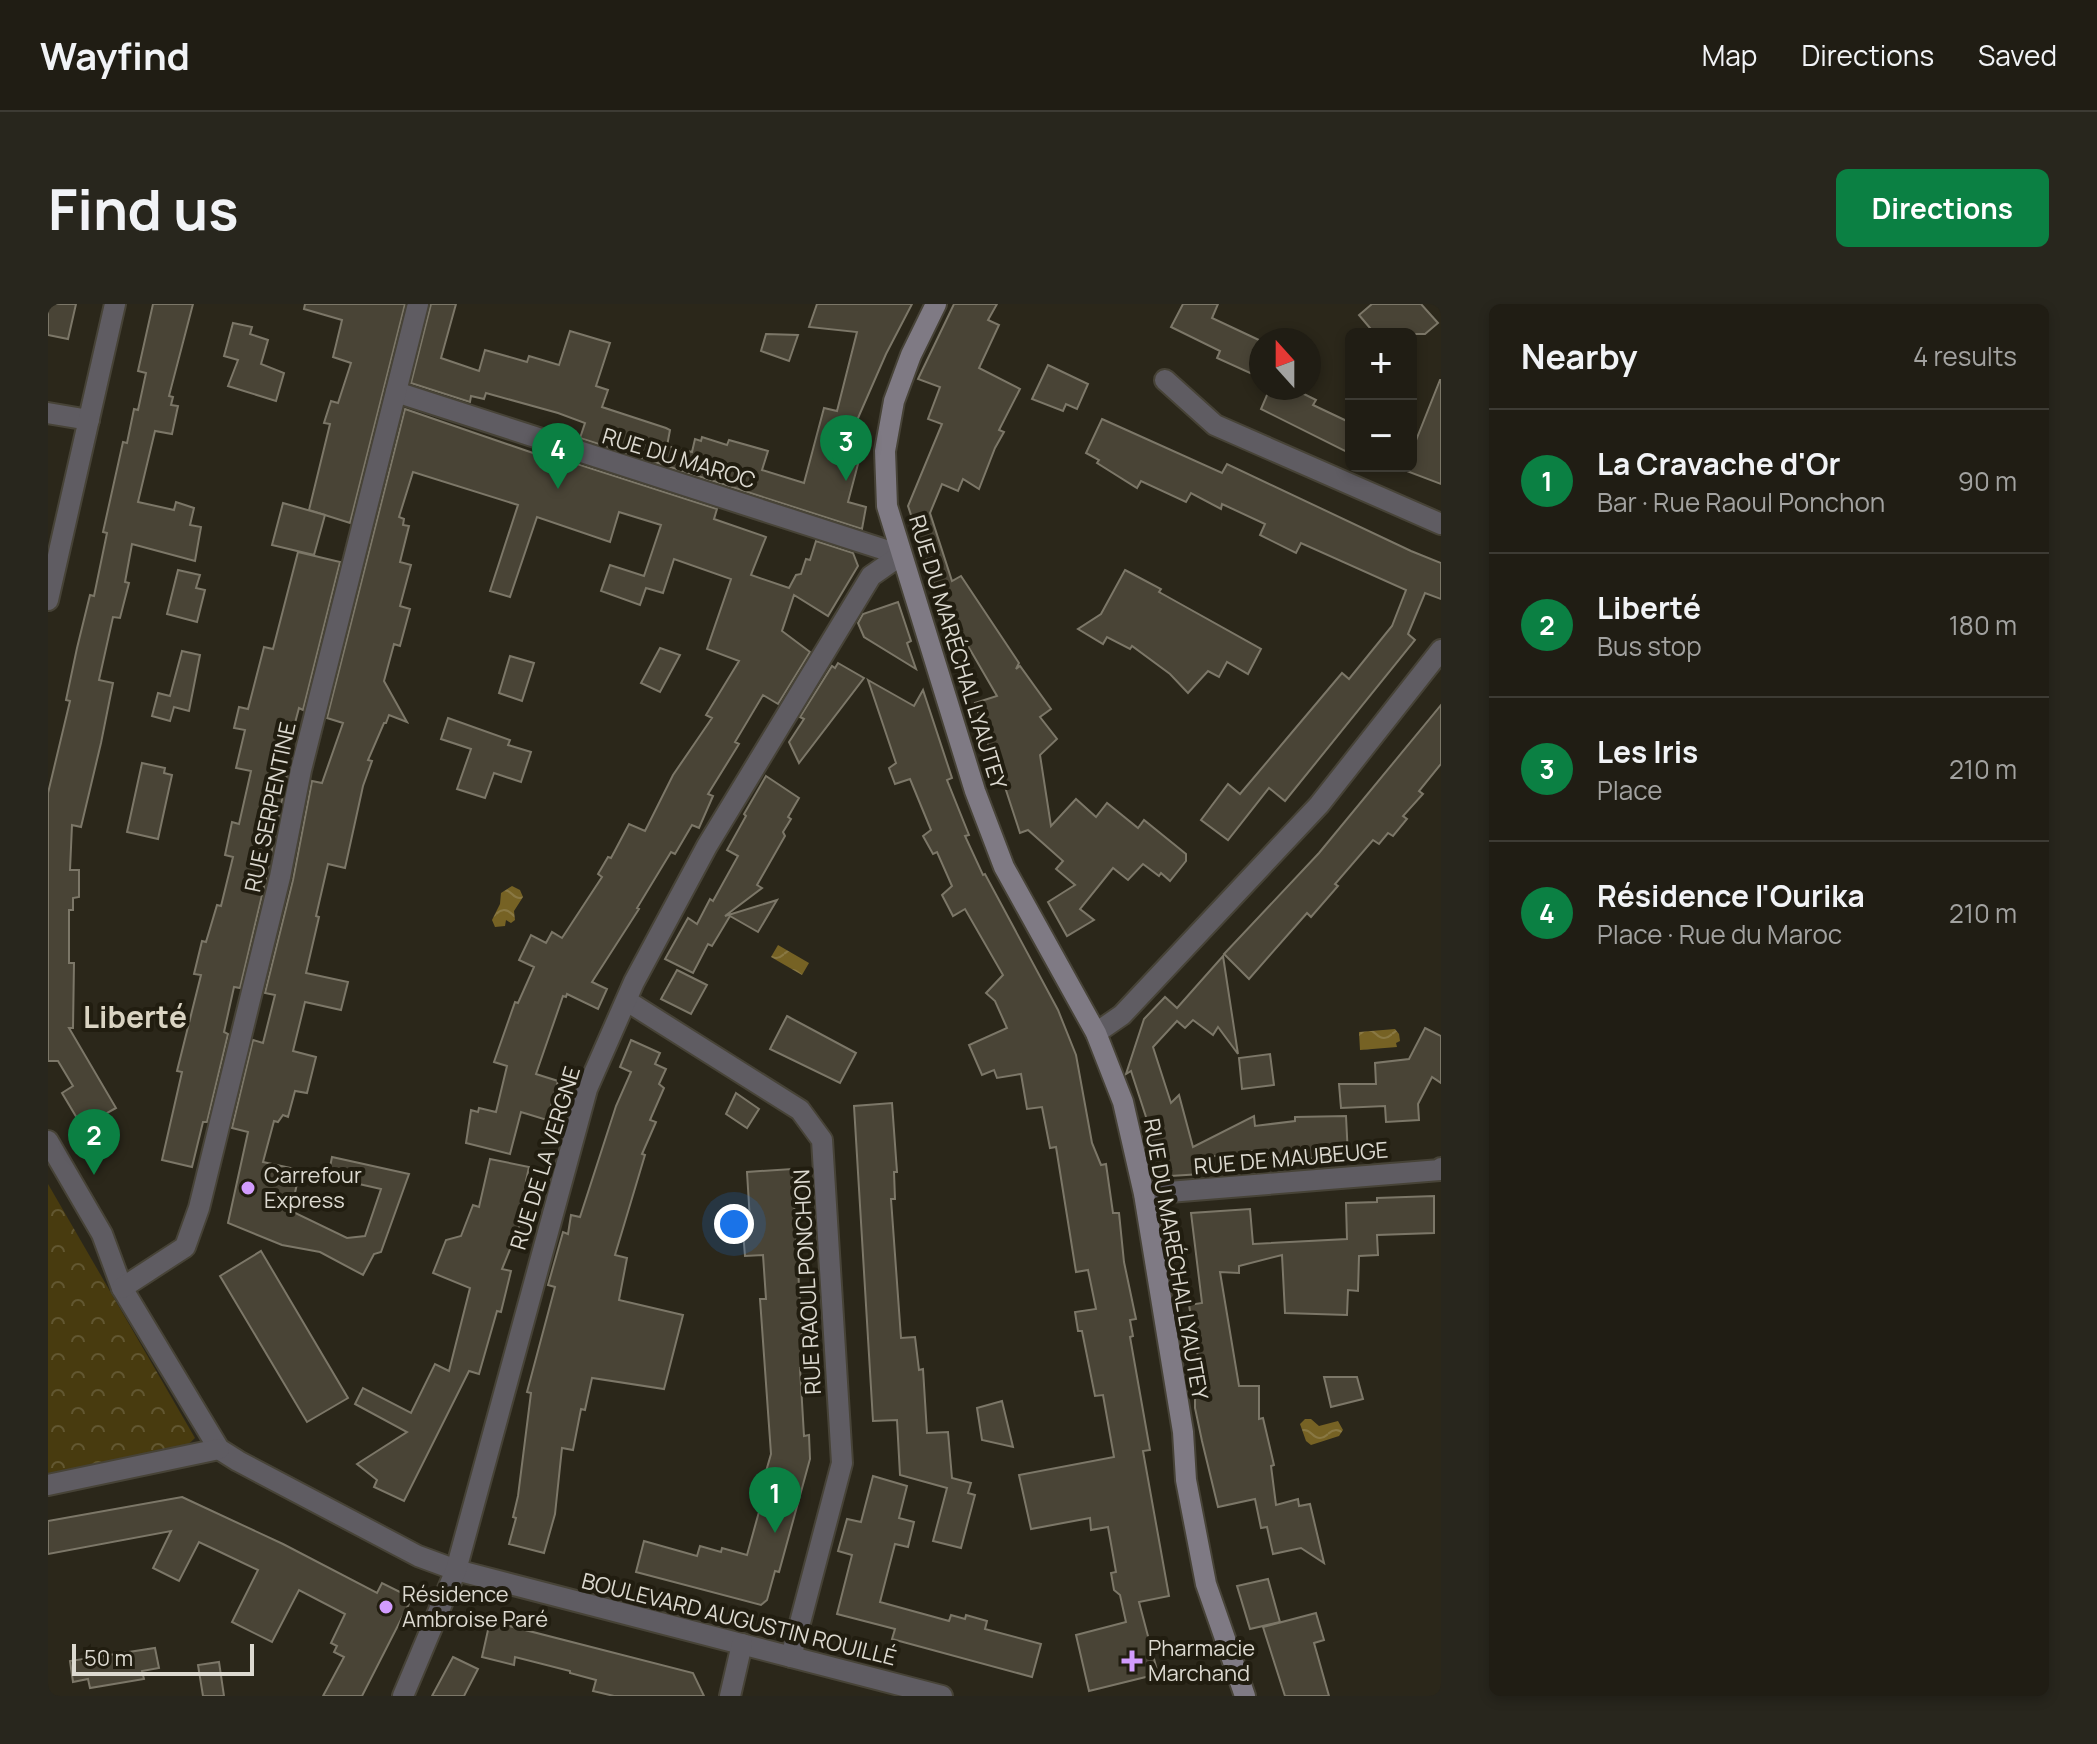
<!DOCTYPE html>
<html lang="en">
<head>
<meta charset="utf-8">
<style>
	body { margin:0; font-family:Manrope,sans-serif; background:#28261d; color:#f1f3f6 }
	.controls { position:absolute; right:24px; top:24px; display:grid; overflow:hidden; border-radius:12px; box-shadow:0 4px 12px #0003 }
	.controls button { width:72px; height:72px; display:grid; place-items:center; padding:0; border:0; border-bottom:2px solid #3d3b34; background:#201d14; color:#f1f3f6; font:40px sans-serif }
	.compass { position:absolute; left:1201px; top:24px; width:72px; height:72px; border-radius:50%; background:#201d14; box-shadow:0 4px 12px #0003; rotate:339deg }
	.scale { position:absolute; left:24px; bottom:20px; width:182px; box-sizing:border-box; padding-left:8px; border:4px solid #dcd9d0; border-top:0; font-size:22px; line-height:28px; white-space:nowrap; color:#dcd9d0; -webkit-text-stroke:6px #211d10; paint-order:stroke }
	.you { position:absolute; left:686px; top:920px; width:28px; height:28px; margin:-20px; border:6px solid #fff; border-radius:50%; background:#1a73e8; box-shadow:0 0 0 12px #1a73e833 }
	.badge { display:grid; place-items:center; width:52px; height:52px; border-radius:50%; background:#0b8043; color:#fff; font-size:26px; font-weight:700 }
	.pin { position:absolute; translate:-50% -66px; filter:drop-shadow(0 2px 4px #0008) }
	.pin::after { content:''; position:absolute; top:42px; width:28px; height:24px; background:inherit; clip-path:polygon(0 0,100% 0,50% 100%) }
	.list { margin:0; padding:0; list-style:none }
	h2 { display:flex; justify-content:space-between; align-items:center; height:104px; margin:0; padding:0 32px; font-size:34px }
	h2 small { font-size:26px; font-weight:400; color:#a2a2a0 }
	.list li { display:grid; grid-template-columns:52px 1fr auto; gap:24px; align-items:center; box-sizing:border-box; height:144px; padding:0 32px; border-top:2px solid #3d3b34 }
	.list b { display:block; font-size:30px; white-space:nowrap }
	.list p { margin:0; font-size:26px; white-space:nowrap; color:#a2a2a0 }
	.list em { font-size:26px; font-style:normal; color:#a2a2a0 }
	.map { position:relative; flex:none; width:1393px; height:1392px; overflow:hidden; border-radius:12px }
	header { display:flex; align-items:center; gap:48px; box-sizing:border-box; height:112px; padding:0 40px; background:#201d14; border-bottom:2px solid #3d3b34 }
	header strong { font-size:38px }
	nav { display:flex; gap:44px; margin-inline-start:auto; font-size:28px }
	.intro { display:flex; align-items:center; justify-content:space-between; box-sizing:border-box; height:192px; padding:0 48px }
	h1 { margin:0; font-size:56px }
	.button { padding:20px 36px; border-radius:12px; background:#0b8043; color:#fff; font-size:28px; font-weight:700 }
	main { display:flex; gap:48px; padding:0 48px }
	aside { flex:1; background:#201d14; border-radius:12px; box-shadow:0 4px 12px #0003 }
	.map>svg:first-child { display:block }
	.park { fill:url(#park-crowns) }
	.water { fill:url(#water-waves) }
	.building { fill:#494436; stroke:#7c7768; stroke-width:2 }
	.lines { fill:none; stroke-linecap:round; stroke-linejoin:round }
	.street-casing { stroke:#474337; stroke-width:24 }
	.secondary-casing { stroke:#474337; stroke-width:24 }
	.street { stroke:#5f5c62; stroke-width:20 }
	.secondary { stroke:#7f7a84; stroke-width:20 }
	.poi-dot { fill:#d29cfd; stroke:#211d10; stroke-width:3 }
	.labels { text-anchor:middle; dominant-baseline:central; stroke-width:8; stroke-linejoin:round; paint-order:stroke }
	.street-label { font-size:22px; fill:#dcd9d0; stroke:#211d10 }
	.poi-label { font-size:22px; fill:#dcd9d0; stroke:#211d10; text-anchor:start }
	.district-label { font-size:30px; font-weight:bold; fill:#dad4c3; stroke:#211d10 }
</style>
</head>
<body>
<header>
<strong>Wayfind</strong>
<nav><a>Map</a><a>Directions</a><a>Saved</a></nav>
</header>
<div class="intro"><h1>Find us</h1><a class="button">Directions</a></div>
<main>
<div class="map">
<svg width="1393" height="1392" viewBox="0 0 1393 1392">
	<defs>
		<pattern id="park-crowns" width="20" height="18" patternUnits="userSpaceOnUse" patternTransform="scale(2)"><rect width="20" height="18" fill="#483b0f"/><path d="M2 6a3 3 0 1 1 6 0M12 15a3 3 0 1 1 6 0" fill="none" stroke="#625731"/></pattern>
		<pattern id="water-waves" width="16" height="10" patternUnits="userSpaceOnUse" patternTransform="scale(2)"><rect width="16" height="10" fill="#766224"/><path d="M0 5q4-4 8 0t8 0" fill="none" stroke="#897843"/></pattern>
	</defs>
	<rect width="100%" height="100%" fill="#2b271a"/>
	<path class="park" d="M0,880L147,1134L132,1148L0,1170Z"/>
	<g class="water">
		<path d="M464,582L472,586L475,593L466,607L467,616L463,619L458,616L457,622L447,623L444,616L452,600L453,589Z"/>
		<path d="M730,641L761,659L754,671L723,653Z"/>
		<path d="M1347,725L1351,730L1352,737L1348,739L1349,743L1312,746L1311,728Z"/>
		<path d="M1257,1115H1263L1271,1122L1290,1117L1295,1126L1291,1132L1263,1141L1258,1137L1252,1120Z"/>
	</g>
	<g class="building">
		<path d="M0,0H28L20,35L0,31Z"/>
		<path d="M105,0H145L121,92L125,93L123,101L130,102L124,130L107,127L90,198L126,206L128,198L146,204L142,221L153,223L147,257L84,240L77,278L81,279L72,314L65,313L51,376L65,379L53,439L33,523L24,521L22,566H31V593L25,594V606H21V659H26L25,724H21L68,804L57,810L65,823L42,836L14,789L25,782L10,757H0V489L22,397L18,396L29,344L42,291L46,292L59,229L55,228L75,138L79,139L86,105L90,106L98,69L90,67Z"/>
		<path d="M257,0H357L302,219L261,206L282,120L276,119L283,97L290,99L303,59L285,53L294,16L256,5Z"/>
		<path d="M383,0H408L393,54L431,67L437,46L479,58L481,52L511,61L522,27L562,39L548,82L560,86L554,103L618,124L622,126L619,142L644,148L647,135L653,137L654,133L679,141L681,136L720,147L714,166L756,179L776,104L789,107L809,28L761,23L769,0H864L838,50L803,130L816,137L800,198L818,203L814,225L532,134L537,119L510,109L438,89L436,95L423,92L422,98L363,79Z"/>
		<path d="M906,0H949L940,16L951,21L931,64L972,85L951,126L956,128L947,144L931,185L915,175L910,187L894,180L882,209L904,277L913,272L971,359L968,365L972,362L1003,405L992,413L1009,435L992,451L1003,522L1028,495L1048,513L1059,499L1090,524L1096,516L1138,550V557L1122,577L1113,569L1111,572L1095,560L1080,576L1065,564L1032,605L1046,616L1019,632L1000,598L1027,581L1008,565L1015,557L980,526L972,529L955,477L947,480L942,460L946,459L927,399L949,392L920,342L918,343L895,307L860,202L894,120L880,115L892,83L870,75Z"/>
		<path d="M1135,0H1170L1164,14L1213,37V46L1202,69L1169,54L1172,47L1123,23Z"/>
		<path d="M1324,0H1373L1390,19L1377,30H1327L1311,11Z"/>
		<path d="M185,19L204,23L202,30L220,36L213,60L236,69L228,97L180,82L190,56L176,52Z"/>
		<path d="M718,30L750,31L741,57L713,47Z"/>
		<path d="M1000,61L1040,80L1029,105L1018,100L1015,107L984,95Z"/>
		<path d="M1392,76H1393V180L1356,166L1358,162H1363V149Z"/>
		<path d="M1222,84H1244L1268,96L1265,101L1303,119V150L1213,105Z"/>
		<path d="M357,105L488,150L523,161V158L669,205L666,215L718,233L703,271L741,284L748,271L753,270L758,255L762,256L768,237L805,249L810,262L780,312L746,291L734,327L762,348L730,400L715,391L687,438L691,440L660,490L665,492L651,524L644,521L627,550L623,548L589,604L591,605L544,678L559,685L550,705L519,690L518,693L515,692L488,770L510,777L499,816L473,808L462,850L418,839L423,806L430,808L431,804L448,808L459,762L446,758L467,698L470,699L486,663L471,656L483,631L498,639L504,628L514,634L554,573L550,570L560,553L563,554L581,520L597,527L625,471L664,414L658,411L691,357L659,345L683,275L626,255L615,289L598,284L592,301L553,287L562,261L596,272L613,221L571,208L562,238L489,213L462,293L442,287L470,201L365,168L351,213L356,215L355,221L361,222L352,258L363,261L352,302L362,305L352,342L346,340L336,377L359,418L341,411L338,419H336L320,456L324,457L315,482L297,564L280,560L268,612L271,613L258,669L300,678L293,706L257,698L245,747L268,753L259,789L247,787L240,813L235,811L230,818L226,817L215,858L252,866L243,907L299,934L317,932L333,885L280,873L284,853L361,870L333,948L326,950L315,971L272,948L234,941L180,919L200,828L184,824L205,736L215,739L227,691L217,689L245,576L264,477L274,479L295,419L279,414Z"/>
		<path d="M1054,115L1174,169L1179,160L1363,247L1393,259V295L1377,289L1360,330L1367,336L1237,497L1221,484L1180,536L1153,516L1180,480L1192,490L1294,369L1301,375L1344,322L1358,286L1253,239L1248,249L1212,231L1217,220L1174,200L1173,205L1143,189L1138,198L1093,177L1089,184L1049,159L1051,156L1038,149Z"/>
		<path d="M235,199L277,211L266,251L224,241Z"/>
		<path d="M250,248L292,258L255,406L251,404L243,434L235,471L239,472L219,570L192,684L186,683L176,728L180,730L159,818H155L144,863L114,856L134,768L129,767L153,671L146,670L154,637L158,638L169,601L173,602L185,553L177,551L184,518L191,520L203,467L188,464L197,426L186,424L191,403L200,405L216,343L225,345Z"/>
		<path d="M130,266L152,271L148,284L157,286L149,318L119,310Z"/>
		<path d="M1077,266L1113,285L1111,288L1213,345L1200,370L1179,358L1171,373L1160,367L1140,389L1122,370L1084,342L1082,345L1059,333L1055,340L1030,325L1053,310Z"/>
		<path d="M850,298L863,337L859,339L868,365L816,333L810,319L815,310Z"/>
		<path d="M612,344L632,351L612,388L593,379Z"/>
		<path d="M134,347L152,351L141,407L126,403L122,417L104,412L110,389L122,392Z"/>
		<path d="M462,352L486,359L474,397L451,389Z"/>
		<path d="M790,359L816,374L751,459L741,438L756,415L752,413L784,362L787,364Z"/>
		<path d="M820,376L866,402L875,386L904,474L899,476L921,531L917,532L935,571L937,570L1010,706L1028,751L1044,839L1053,861L1058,860L1065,909H1071L1076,958L1088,1015L1082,1016L1085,1032L1082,1033L1102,1146L1095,1147L1121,1292L1091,1298L1110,1370L1041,1387L1028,1331L1078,1318L1072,1291L1066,1286L1063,1269L1068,1268L1060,1223L1043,1226L1042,1214L983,1225L971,1171L1066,1153L1055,1091L1047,1092L1034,1027H1030L1027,1008L1048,1005L1040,966L1028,968L1008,843L1002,844L994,803L979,805L973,770L949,774L946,766L934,771L921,741L959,724L947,697L938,689L955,671L917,605L905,612L894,591L904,582L889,548L885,550L875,532L883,526L862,475L847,480L841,464L848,459Z"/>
		<path d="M1393,401V460L1371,487L1375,490L1355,512L1359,515L1345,532L1340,529L1331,540L1325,536L1287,580L1290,582L1263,613L1259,609L1201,675L1176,650L1271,549Z"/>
		<path d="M400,414L462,436L460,441L483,448L473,478L446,469L437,494L409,485L423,445L393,435Z"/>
		<path d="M94,459L117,464L116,469L124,471L110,535L79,528Z"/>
		<path d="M718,472L751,494L740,513L743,515L735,528L737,532L709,581L714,584L677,612L729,596L710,628L682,612L664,642L660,640L645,669L617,655L640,614L649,620L662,595L665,597L690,552L679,546L698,512L696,510Z"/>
		<path d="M1175,652L1190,750L1170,723L1165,731L1145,716L1137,724L1129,717L1105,743L1123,799L1131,791L1145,843L1206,812L1207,822L1247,817V813L1298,812L1300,852L1251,855V850L1209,855L1207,847L1151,854L1153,870L1107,873L1099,816L1083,767L1078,770L1096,715L1117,693L1129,704Z"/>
		<path d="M629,666L659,681L643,710L613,695Z"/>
		<path d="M739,712L808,749L792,779L722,745Z"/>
		<path d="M1377,724L1393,732V779L1384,773L1370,800L1371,816L1338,818L1337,802L1293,804L1291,780H1328L1327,759L1361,755Z"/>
		<path d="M583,736L612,749L607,760L618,765L611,780L616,784L602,816L608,818L594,850L597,851L567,951L579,954L571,996L635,1011L616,1085L544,1074L537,1106L533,1105L525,1146L514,1144L507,1210L496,1249L461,1240L468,1214L465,1213L470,1192L483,1089L479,1088L507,983L500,981L515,928L520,930L523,911L532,913L568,802L583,768L572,763Z"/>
		<path d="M1222,750L1226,781L1194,785L1191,754Z"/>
		<path d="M688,789L711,805L699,824L678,810Z"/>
		<path d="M844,799L849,868H846L847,895H843L853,1034L867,1033L871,1066L875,1065L879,1129L900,1128L904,1174L923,1179L920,1189L927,1191L913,1244L885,1237L899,1184L852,1171L849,1116L825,1117L806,802Z"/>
		<path d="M442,855L481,863L478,877L483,879L476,911L454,965L463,967L453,1008L449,1007L431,1070L421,1067L356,1197L326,1183L329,1176L309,1160L359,1128L307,1100L315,1084L363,1109L387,1060L401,1067L422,984L385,969L398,936L413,932L425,901L431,903Z"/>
		<path d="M744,865L756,1064H752L756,1132L761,1131L762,1155L731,1268L727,1267L719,1296L713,1301L588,1268L596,1237L649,1252L652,1242L673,1248L674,1244L699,1251L719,1179L715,1178L723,1150L712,995H718L715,951L697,952L694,915L702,917L699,868Z"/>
		<path d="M1386,892V929L1329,931L1330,951L1311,952L1310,987L1300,986L1299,1011L1237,1009L1234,951L1191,962V969L1172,968L1191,1082H1211V1115L1215,1114L1226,1161L1223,1162L1228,1201L1250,1195L1251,1202L1262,1200L1276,1259L1253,1244L1225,1250L1219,1223L1213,1224L1207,1195L1170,1203L1154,1137L1147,1104V1082H1155L1141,1001L1154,999L1143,909L1202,905L1205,940L1299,935L1298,899L1329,898V894Z"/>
		<path d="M213,947L300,1094L259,1118L172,972Z"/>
		<path d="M1276,1073H1309L1315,1095L1283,1103Z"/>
		<path d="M954,1097L965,1143L934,1136L929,1104Z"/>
		<path d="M825,1172L859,1182L851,1214L866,1218L860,1243L847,1240L832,1298L901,1317L903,1311L917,1315L918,1311L939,1317L937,1325L993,1340L984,1373L844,1335L847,1325L789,1310L804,1251L790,1247L799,1215L813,1218Z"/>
		<path d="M134,1193L235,1240L329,1289L334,1279L364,1294L314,1392H275L296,1353L286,1348L289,1342L283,1339L297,1310L251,1286L224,1338L184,1318L210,1266L170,1247L151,1238L131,1277L105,1264L123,1227L0,1250V1217Z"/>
		<path d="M1220,1275L1232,1318L1202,1325L1189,1282Z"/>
		<path d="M1268,1309L1276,1336L1266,1339L1281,1392H1237L1215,1323Z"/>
		<path d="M442,1317L645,1369L656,1392H566L545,1387L548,1376L522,1369V1367L467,1353L466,1361L434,1353Z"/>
		<path d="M107,1344L111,1364L94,1367L96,1375L42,1384L40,1375L25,1378L22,1357Z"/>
		<path d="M405,1353L430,1365L416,1392H384Z"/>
		<path d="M171,1358L176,1392H155L150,1361Z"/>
	</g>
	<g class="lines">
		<g class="street-casing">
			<g id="street">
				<path d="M1117,76L1167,121L1393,220"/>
				<path d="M348,88L853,251"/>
				<path d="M0,109L41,116"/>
				<path d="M0,296L67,0"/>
				<path d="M579,697L752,806L774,836L794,1159L743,1353"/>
				<path d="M1048,729L1074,711L1271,501L1393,346"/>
				<path d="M0,837L54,930L74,984L171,1145L190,1157L370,1252L408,1266L894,1392"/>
				<path d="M1096,890L1392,866L1393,864"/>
				<path d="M74,984L137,943L151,904L232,573L253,466L370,0"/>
				<path d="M0,1181L171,1145"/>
				<path d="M355,1392L408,1266L539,785L586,678L659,542L823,272L853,251"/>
				<path d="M682,1392L694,1340"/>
			</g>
		</g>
		<g class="secondary-casing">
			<path id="secondary" d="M888,0L863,51L846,97L837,147L839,202L927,487L956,563L1048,729L1075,798L1096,890L1135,1128L1138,1176L1158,1280L1197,1392"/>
		</g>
		<use href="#street" class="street"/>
		<use href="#secondary" class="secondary"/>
	</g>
	<g class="poi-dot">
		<circle cx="200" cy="884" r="8"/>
		<circle cx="338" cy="1303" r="8"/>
		<path d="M1080 1345h8v8h8v8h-8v8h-8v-8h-8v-8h8z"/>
	</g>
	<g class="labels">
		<g class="street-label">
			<text transform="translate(631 154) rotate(17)">RUE DU MAROC</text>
			<text transform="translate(910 348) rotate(73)">RUE DU MARÉCHAL LYAUTEY</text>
			<text transform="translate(222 503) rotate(-78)">RUE SERPENTINE</text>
			<text transform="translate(497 854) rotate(-73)">RUE DE LA VERGNE</text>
			<text transform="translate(1243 854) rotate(-5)">RUE DE MAUBEUGE</text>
			<text transform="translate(1128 955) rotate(80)">RUE DU MARÉCHAL LYAUTEY</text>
			<text transform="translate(759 978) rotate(-93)">RUE RAOUL PONCHON</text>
			<text transform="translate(691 1315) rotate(14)">BOULEVARD AUGUSTIN ROUILLÉ</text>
		</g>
		<g class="poi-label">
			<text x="216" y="871">Carrefour<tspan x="216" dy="25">Express</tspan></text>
			<text x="354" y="1290">Résidence<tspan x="354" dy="25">Ambroise Paré</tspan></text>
			<text x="1100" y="1344">Pharmacie<tspan x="1100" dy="25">Marchand</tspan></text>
		</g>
		<g class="district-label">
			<text x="87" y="712">Liberté</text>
		</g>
	</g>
</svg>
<div class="controls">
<button>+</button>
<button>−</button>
</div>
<svg class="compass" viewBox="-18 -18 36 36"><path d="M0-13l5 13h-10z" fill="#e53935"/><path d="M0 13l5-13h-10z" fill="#a2a2a0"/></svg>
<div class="scale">50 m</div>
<div class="you"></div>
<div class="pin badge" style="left:727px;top:1229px">1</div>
<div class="pin badge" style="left:46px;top:871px">2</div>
<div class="pin badge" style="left:798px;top:177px">3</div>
<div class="pin badge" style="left:510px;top:185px">4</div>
</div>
<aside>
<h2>Nearby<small>4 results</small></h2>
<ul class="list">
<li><span class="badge">1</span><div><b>La Cravache d'Or</b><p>Bar · Rue Raoul Ponchon</p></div><em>90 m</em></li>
<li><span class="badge">2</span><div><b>Liberté</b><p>Bus stop</p></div><em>180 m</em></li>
<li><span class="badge">3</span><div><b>Les Iris</b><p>Place</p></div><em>210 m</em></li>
<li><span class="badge">4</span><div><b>Résidence l'Ourika</b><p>Place · Rue du Maroc</p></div><em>210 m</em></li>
</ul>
</aside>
</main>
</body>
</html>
